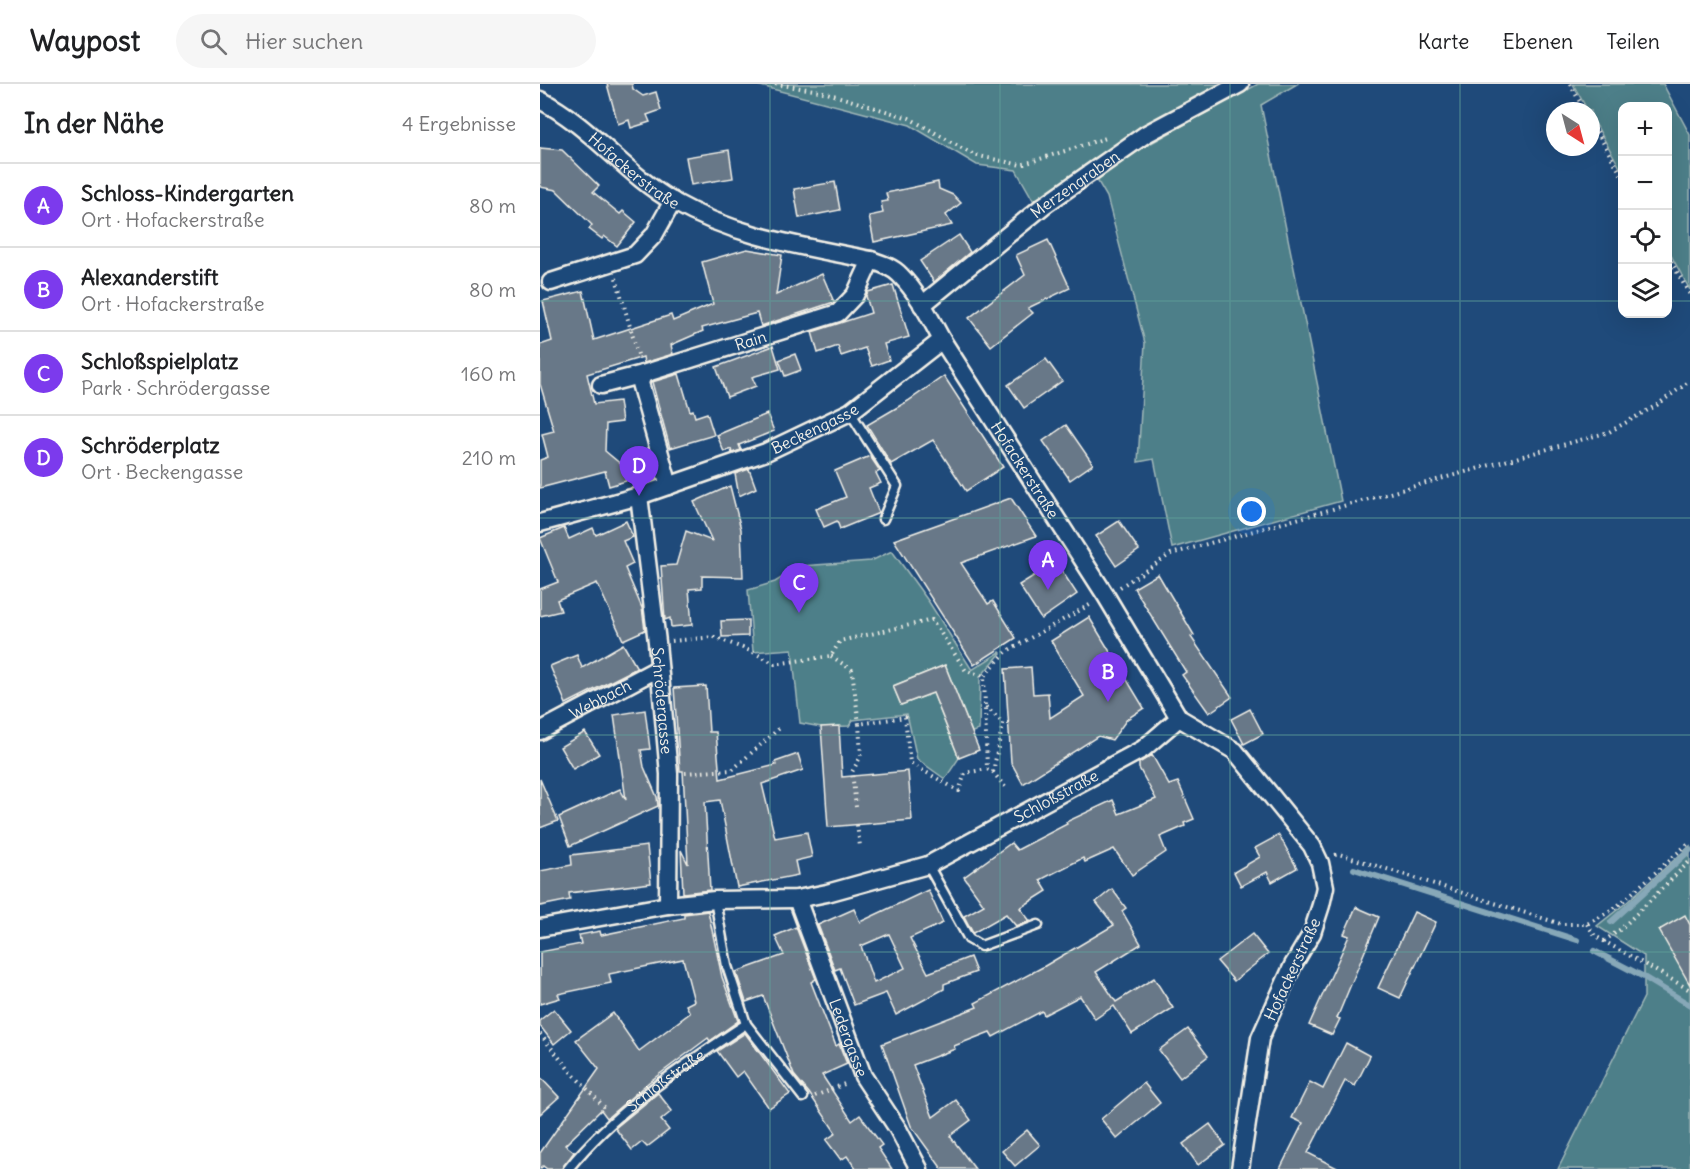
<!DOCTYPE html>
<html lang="de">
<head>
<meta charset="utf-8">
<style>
	body { margin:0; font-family:Delius,sans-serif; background:#f6f6f6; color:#202124 }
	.controls { position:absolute; right:18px; top:18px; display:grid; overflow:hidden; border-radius:12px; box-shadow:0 6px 24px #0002 }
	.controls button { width:54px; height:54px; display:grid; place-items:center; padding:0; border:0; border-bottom:2px solid #e0e0e0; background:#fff; color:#202124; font:30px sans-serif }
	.compass { position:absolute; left:1006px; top:18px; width:54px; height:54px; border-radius:50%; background:#fff; box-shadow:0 6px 24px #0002; rotate:144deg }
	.you { position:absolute; left:712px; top:428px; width:21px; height:21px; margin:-15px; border:4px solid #fff; border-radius:50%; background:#1a73e8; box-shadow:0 0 0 9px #1a73e833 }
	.badge { display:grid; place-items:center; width:39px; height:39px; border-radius:50%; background:#7c3aed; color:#fff; font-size:20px; font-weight:700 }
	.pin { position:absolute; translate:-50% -50px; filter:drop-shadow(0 2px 3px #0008) }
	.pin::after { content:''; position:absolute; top:32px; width:21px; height:18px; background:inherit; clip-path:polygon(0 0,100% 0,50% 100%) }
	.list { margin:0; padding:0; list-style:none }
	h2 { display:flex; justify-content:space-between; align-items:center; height:78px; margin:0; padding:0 24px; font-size:26px }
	h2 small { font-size:20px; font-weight:400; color:#757577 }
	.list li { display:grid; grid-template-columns:39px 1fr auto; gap:18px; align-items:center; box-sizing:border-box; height:84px; padding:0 24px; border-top:2px solid #e0e0e0 }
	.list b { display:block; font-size:22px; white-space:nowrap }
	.list p { margin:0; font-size:20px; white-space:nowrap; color:#757577 }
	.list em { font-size:20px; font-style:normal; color:#757577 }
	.icon { flex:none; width:33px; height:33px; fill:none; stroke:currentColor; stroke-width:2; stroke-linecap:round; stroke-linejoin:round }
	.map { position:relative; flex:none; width:1150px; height:1085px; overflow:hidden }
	header { display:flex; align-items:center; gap:36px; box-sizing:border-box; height:84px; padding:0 30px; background:#fff; border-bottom:2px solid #e0e0e0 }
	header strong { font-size:28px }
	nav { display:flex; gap:33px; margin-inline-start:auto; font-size:21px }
	.search { width:420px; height:54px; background:#f6f6f6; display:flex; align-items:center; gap:15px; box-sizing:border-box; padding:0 21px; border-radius:33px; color:#757577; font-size:22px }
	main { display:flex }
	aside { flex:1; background:#fff }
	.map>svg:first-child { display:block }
	.green { fill:#4e7f89; stroke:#a1b8b8; stroke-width:1.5 }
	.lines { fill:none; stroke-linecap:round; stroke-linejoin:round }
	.stream { stroke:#87a8b8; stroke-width:6 }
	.building { fill:#687888; stroke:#f4f1e8; stroke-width:1.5; fill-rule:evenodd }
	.service-casing { stroke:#f4f1e8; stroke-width:13 }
	.minor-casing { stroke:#f4f1e8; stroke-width:21 }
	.path { stroke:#f4f1e8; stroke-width:4; stroke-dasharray:1.5 4.5; stroke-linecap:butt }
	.service { stroke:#1f4a7a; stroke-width:8 }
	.minor { stroke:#1f4a7a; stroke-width:16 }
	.grid { fill:none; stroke:#5fa199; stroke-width:1.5; stroke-opacity:0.55 }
	.labels { text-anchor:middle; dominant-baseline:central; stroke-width:4.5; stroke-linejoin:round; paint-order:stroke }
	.street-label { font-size:16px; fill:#f4f1e8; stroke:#1f4a7a }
</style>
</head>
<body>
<header>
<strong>Waypost</strong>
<div class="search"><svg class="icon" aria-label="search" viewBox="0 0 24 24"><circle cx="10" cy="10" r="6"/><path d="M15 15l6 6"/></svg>Hier suchen</div>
<nav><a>Karte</a><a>Ebenen</a><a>Teilen</a></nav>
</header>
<main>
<aside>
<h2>In der Nähe<small>4 Ergebnisse</small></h2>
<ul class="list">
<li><span class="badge">A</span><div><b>Schloss-Kindergarten</b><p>Ort · Hofackerstraße</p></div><em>80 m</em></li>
<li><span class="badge">B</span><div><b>Alexanderstift</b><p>Ort · Hofackerstraße</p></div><em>80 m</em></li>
<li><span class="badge">C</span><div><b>Schloßspielplatz</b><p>Park · Schrödergasse</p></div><em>160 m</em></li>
<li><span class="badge">D</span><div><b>Schröderplatz</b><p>Ort · Beckengasse</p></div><em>210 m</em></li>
</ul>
</aside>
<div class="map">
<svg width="1150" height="1085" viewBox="0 0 1150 1085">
	<rect width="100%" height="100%" fill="#1f4a7a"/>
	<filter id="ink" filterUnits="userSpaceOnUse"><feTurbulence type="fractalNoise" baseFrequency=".0167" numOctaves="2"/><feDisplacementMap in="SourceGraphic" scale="12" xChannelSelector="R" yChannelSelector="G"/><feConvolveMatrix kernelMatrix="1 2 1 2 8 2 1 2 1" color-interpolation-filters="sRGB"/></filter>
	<g filter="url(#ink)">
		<g class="green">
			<path d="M213,0H694L496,121L476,86L437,81L370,41Z"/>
			<path d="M718,0H757L721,21L801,417L632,464L614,375L598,378L605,259L567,113L557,96L604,63Z"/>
			<path d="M1033,0H1123L1150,51V206L1128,166V22H1082V87L1051,32V27H1048Z"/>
			<path d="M352,467L389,518L432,586L460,568L461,569L440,593L439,646L432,648L405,581L353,602L361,621L393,609L419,674L405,695L377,675L367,630L313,636L309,642L281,643L260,639L252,565L213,568L208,506L235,498L261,482L331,477Z"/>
			<path d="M1150,762V1085H1018L1104,913V872L1057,842L1087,818Z"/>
		</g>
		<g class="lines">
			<g class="stream">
				<path d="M814,785L1037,856"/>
				<path d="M1071,838L1150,766"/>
				<path d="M1054,867L1102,892L1150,921"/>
			</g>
		</g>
		<g class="building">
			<path d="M67,0H92L93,5L103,12L116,8L121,26L107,31L110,38L91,44L89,36L78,40Z"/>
			<path d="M0,64L22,66L59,102L53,108L80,130L83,127L96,138L77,162L64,152L62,155L49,145L52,141L16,106L0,103Z"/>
			<path d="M189,66L193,94L151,101L146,73Z"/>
			<path d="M295,98L300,126L259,134L254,105Z"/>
			<path d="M398,98L399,105L413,111L421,119L406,131L412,141L334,158L329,132L343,129L341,118L348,117L346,109Z"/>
			<path d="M419,151L430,168L394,198L380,177Z"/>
			<path d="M508,156L530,204L488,224L493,229L451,262L429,234L485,191L476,171Z"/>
			<path d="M207,165L242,171L236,211L282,190L294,218L221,242L217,229L162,244L163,247L131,261L133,270L104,279L103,273L47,290L54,320L79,317L82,338L66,340L65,367L83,382L86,397L69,402L65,387L0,404V376L8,373L2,350L14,347L0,300V261L12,257L3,217L43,207L54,256L131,231L133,237L173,220L162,178Z"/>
			<path d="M353,201L369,253L344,260L349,276L332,282L325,264L301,272L298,262L278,269L272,248L331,229L326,212L328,208Z"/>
			<path d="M233,262L240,285L212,293L216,302L187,313L176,283Z"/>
			<path d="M255,270L261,286L245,292L239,276Z"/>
			<path d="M506,275L522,297L484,324L468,301Z"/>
			<path d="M139,290L150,327L153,326L155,333L167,329L174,351L130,364L112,298Z"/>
			<path d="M404,292L463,383L426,407L393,356L351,380L327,341L368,317Z"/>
			<path d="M227,330L234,347L199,361L201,366L192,369L191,365L184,368L177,351Z"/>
			<path d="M526,341L553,380L530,396L503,357Z"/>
			<path d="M330,372L340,387L336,389L341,399L329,404L339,429L300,445L297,437L284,443L276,425L306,413L295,387Z"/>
			<path d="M209,385L216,404L199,412L195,390Z"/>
			<path d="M190,402L201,445L203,493L162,492V504L149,505L152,541L131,543L130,534L125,536L121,482L136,481L146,447L172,457L154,418Z"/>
			<path d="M471,414L496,452L421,479L448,520L453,517L476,554L434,581L354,456Z"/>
			<path d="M86,437L93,453L83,457L93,480L85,484L102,524L105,546L83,556L57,499L17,516L21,527L0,532V505L18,498L0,454L24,444L29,455L53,444L56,451Z"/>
			<path d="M579,437L599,466L576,482L556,452Z"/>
			<path d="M516,478L537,510L501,535L479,501Z"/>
			<path d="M618,490L654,551L651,553L692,613L669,629L642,591L646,588L594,504Z"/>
			<path d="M549,533L604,624L587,635L572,656L558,652L483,700L471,678L465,585L491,583L493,610L508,609L510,634L544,612L511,557Z"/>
			<path d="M208,536V552L182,553L181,537Z"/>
			<path d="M83,560L97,584L26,620L10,582L37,571L42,584Z"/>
			<path d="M405,581L439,666L419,674L393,609L361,621L353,602Z"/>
			<path d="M166,602L169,648H176L180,695L236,681L235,678L258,670L263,686L222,700L235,754L267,748L272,773L255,777L258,791L197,803L180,716L165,718L170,806L143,809L141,766L148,780L143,687H140L134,604Z"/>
			<path d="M710,625L723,650L704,660L691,635Z"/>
			<path d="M105,626L110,665L101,666L104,683L117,713L118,722L30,762L19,733L80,705L86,716L74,631Z"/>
			<path d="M299,642L302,693L368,687L372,736L288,743L281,643Z"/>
			<path d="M45,648L59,670L33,685L20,663Z"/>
			<path d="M612,671L629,701L638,698L654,735L644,739L645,742L620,753L626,768L592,791L574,765L545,778L543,774L500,796L507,807L480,824L490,837L476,842L466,830L433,849L424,832L444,821L424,793L471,759L477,766L527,740L526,738L573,716L579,730L616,715L599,684V679Z"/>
			<path d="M0,695L18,737L0,744Z"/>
			<path d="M739,751L757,784L732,798L727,788L701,802L694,788L720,773L715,764Z"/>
			<path d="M107,762L111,799L29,809L30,816L0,822V787L32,781L31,771Z"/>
			<path d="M572,805L586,824L582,827L601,860L556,888L576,918L614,894L633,924L592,950L574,922L555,935L540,912L504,931L502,927L453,953L450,948L414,962L415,965L373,981L393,1033L416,1016L431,1036L410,1052L435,1085H402L371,1042L342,960L437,923L435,919L503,883L574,841L556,818Z"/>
			<path d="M388,806L403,839L370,854L388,889L430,873L436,888L404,900V905L356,931L346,909L314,921L300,884L295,886L278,841L314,825L320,838ZM349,850L365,884L334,899L321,862Z"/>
			<path d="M816,823L839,833L797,934L800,935L792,951L769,941L809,852L804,850Z"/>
			<path d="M168,827L182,893L198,937L170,957L168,954L109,998L67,1034L61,1026L25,1061L34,1068L22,1085H7L3,1082L0,1085V1069L59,985L36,956L73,929L99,967L150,929L146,921L154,917L143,875L69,890L71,899L18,910L20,914L0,920V868L41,860L39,851L60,847L61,851L144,834V830Z"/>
			<path d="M874,828L896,838L860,914L838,904Z"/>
			<path d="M1145,831L1150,841V901L1119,846Z"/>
			<path d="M256,843L276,895L271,898L296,962L299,960L307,980L282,991L312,1037L320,1031L342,1061L338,1064L352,1085H316L307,1072L301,1076L286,1056L296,1049L269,1009L254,991L223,912L206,918L196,888L244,871L235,852Z"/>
			<path d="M712,850L728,870L694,897L677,877Z"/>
			<path d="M14,925L31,946L14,960L0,942V936Z"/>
			<path d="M648,945L668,972L640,994L619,966Z"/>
			<path d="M205,949L250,1010L229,1024L203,987L196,993L177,967Z"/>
			<path d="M806,959L830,972L815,1002L805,997L768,1069L799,1085H740L763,1039L752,1034L770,998L783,1005Z"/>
			<path d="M0,993L19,1013L0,1030Z"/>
			<path d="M604,999L620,1019L577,1055L561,1035Z"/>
			<path d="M118,1009L132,1027L121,1036L129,1046L107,1063L102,1058L92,1066L75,1044Z"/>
			<path d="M670,1040L685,1061L658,1081L643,1060Z"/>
			<path d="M487,1046L500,1061L475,1082L462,1067Z"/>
		</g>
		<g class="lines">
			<g class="service-casing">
				<g id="service">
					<path d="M310,328L357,402L343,435"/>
					<path d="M388,781L429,855L441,862L498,841"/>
					<path d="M175,816L187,882L206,940L263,1013"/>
					<path id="s1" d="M28,1085C76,1025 143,982 206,940"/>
				</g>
			</g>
			<g class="minor-casing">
				<g id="minor">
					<path id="s2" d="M0,16C50,41 85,90 134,118C196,153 262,162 331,176C340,179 353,183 360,191C378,209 390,234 402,256L566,512L639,634L695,667L772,762L780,779L785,803L781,821L772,849L753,881L720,954L700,1085"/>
					<path d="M11,198L95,171L114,151L133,117"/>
					<path id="s3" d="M382,221L503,122L606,50L700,0"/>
					<path d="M103,290L100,299L129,402"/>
					<path id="s4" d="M61,301L103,290L298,229L315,211L331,176"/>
					<path id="s5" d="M99,412L117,558L129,690L128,821"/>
					<path id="s6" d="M0,439L99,412L226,368L310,328L402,256"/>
					<path id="s7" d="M0,647L119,584"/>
					<path id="s8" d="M257,815L323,992L358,1045L379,1085"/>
					<path id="s9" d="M0,844L128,821L175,816L257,815L287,809L388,781L603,665L639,634"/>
				</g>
			</g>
			<g class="path">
				<path d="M235,0L280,7L369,34L434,71L481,81L569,53"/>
				<path d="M1030,0L1045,27"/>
				<path d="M1051,37L1082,92"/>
				<path d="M1128,172L1150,211"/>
				<path d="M76,194L99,274"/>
				<path d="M580,503L631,470L1069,348L1117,321L1150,297"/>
				<path d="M132,557L174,553L213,568L235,580L291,572L300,557L392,536L426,587L444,592"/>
				<path d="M291,572L312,586L319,640L365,633L370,679L419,707L425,689L447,685"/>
				<path d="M446,623L463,639"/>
				<path d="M453,688L463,639H468"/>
				<path d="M145,689L192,686L242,642"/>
				<path d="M465,703L453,688L447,685L444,592L467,567L553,519"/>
				<path d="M316,723L312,688L321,672L319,640"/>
				<path d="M317,741L320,762"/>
				<path d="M795,771L799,770L1021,840H1047L1074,825L1150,758"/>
				<path d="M1047,840L1055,852L1150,906"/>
				<path d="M1064,857L1081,845L1150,777"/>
				<path d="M0,950L31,988L67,1026"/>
				<path d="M275,1012L307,999"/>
			</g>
			<use href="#service" class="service"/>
			<use href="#minor" class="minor"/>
		</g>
	</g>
	<path class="grid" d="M230,0V1085M460,0V1085M690,0V1085M920,0V1085M0,217H1082M1128,217H1150M0,434H1150M0,651H1150M0,868H1150"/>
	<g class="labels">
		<g class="street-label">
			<text stroke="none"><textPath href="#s2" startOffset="118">Hofackerstraße</textPath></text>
			<text stroke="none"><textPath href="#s3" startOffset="195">Merzengraben</textPath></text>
			<text stroke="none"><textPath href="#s4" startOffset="156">Rain</textPath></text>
			<text stroke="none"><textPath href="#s6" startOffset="291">Beckengasse</textPath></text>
			<text stroke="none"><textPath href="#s2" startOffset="640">Hofackerstraße</textPath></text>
			<text stroke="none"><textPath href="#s7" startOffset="68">Webbach</textPath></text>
			<text stroke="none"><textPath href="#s5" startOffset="206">Schrödergasse</textPath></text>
			<text stroke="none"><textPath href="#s9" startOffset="540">Schloßstraße</textPath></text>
			<text transform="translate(752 885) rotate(-65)">Hofackerstraße</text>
			<text stroke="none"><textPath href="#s8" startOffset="148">Ledergasse</textPath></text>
			<text stroke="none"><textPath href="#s1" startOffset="132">Schloßstraße</textPath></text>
		</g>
	</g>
</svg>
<div class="controls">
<button>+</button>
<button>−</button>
<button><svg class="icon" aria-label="locate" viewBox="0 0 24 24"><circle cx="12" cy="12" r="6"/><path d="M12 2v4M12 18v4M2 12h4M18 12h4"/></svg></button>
<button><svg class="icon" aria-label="layers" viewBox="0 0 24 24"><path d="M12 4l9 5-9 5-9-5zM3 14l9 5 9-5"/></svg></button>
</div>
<svg class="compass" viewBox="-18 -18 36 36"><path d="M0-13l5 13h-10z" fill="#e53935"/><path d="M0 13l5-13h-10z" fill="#757577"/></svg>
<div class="you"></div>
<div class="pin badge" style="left:508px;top:506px">A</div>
<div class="pin badge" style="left:568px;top:618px">B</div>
<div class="pin badge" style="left:259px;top:529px">C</div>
<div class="pin badge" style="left:99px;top:412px">D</div>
</div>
</main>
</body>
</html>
